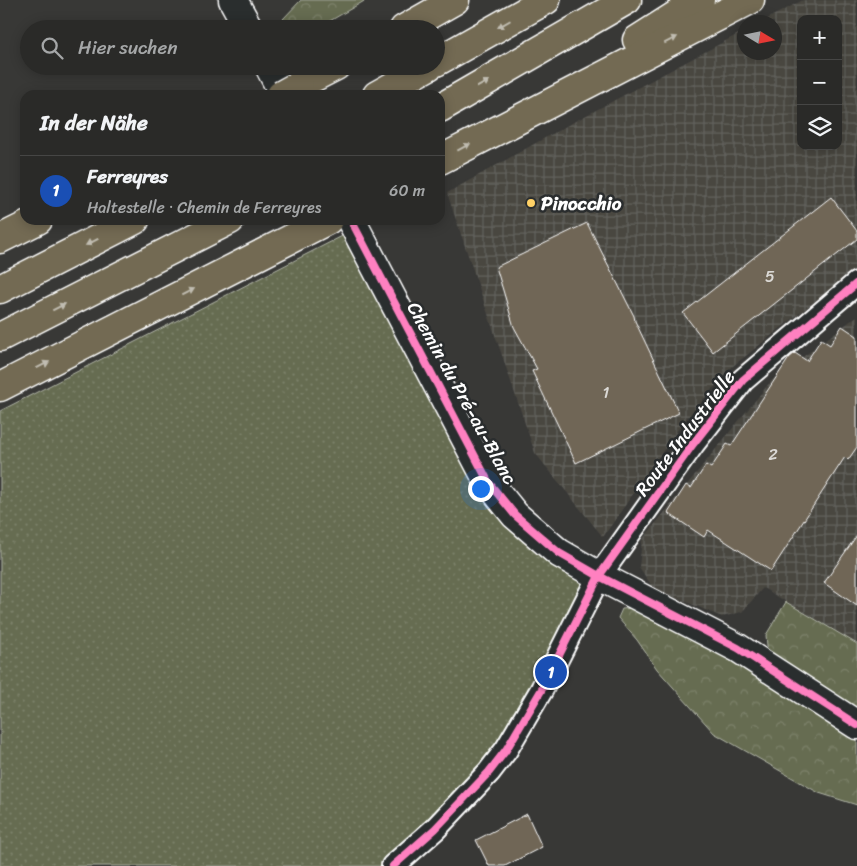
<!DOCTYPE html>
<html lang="de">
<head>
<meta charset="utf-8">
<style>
	body { margin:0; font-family:Sriracha,sans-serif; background:#363634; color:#f1f3f6 }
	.controls { position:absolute; right:15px; top:15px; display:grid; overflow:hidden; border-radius:10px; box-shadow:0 2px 12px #0003 }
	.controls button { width:45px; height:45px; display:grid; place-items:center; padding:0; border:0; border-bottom:1px solid #464645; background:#2a2a28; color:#f1f3f6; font:25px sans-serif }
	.compass { position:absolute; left:737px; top:15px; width:45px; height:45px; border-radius:50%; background:#2a2a28; box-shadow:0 2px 12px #0003; rotate:100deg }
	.you { position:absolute; left:480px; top:488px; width:18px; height:18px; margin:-12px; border:4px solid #fff; border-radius:50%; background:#1a73e8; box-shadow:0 0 0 8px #1a73e833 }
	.badge { display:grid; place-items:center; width:32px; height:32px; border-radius:50%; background:#8bbbb9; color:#fff; font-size:16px; font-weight:700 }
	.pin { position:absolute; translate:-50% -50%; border:2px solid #fff; box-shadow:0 1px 5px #0006 }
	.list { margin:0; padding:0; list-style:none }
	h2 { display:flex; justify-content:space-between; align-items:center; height:65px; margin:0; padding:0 20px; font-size:21px }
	h2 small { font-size:16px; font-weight:400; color:#a5a7a8 }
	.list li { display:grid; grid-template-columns:32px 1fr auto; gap:15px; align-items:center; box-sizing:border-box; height:70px; padding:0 20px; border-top:1px solid #464645 }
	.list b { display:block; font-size:19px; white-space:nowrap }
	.list p { margin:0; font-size:16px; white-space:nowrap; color:#a5a7a8 }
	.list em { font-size:16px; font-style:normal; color:#a5a7a8 }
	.icon { flex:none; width:28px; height:28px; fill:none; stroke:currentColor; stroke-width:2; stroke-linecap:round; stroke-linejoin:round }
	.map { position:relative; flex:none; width:857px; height:866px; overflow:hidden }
	.search { position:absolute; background:#2a2a28; box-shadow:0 2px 12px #0003; left:20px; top:20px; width:425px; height:55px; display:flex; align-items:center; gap:12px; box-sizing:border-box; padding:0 18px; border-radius:28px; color:#a5a7a8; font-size:19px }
	.panel { position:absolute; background:#2a2a28; box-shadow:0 2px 12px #0003; left:20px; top:90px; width:425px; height:135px; border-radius:15px }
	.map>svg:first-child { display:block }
	.industrial { fill:url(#industrial-grid); fill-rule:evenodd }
	.green { fill:url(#green-dots); stroke:#b2b6a8 }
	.forest { fill:url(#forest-crowns); stroke:#b2b6a8 }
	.building { fill:#6f6656; stroke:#fff }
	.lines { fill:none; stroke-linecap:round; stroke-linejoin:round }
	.street-casing { stroke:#fff; stroke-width:26 }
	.secondary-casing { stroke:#fff; stroke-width:31 }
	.highway-casing { stroke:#fff; stroke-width:31 }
	.street { stroke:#2a2d2e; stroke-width:22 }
	.secondary { stroke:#2a2d2e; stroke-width:28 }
	.highway { stroke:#736b52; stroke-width:28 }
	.highway-bridge-casing { stroke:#fff; stroke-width:31; stroke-linecap:butt }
	.highway-bridge { stroke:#736b52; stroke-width:28 }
	.cycleway-casing { stroke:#2a2d2e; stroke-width:11 }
	.cycleway { stroke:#ff80c0; stroke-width:8 }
	.oneway { fill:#c0bcb1 }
	.poi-dot { fill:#ffd166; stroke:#2a2d2e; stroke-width:2 }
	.labels { text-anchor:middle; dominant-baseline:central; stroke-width:5; stroke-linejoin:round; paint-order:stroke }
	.number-label { font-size:16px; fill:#dbd9d5 }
	.poi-label { font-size:19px; font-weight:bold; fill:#fff; stroke:#2a2d2e; text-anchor:start }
	.street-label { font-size:19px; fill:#fff; stroke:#2a2d2e }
</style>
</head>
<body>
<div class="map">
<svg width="857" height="866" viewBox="0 0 857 866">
	<defs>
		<pattern id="industrial-grid" width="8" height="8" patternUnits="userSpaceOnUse" patternTransform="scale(1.25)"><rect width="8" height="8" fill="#484640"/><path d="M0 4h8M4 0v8" fill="none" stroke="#63625d"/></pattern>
		<pattern id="green-dots" width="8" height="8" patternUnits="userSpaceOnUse" patternTransform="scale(1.25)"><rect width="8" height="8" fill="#666c51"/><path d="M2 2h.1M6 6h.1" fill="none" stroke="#7d826b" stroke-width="1.8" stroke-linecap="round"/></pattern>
		<pattern id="forest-crowns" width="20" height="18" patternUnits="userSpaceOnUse" patternTransform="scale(1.25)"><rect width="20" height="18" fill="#666c51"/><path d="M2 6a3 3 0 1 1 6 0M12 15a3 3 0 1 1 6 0" fill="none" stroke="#7d826b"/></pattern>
	</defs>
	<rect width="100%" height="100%" fill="#383836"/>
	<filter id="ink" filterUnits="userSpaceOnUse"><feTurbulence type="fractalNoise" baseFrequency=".02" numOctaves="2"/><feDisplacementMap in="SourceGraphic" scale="10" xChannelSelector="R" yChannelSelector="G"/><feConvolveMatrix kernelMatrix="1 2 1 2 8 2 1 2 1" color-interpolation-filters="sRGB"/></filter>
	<g filter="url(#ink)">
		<g class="industrial">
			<path d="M803,0H857V268L733,366L684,421L603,537L535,453L447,193L568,125L744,31V52H774V22H761ZM801,19H838V146H801Z"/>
			<path d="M857,316V644L763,588L742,612L722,617L653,588L639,567L642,540L771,381Z"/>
		</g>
		<path class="green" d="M356,229L489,483L599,576L526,718L393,866H0V411Z"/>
		<g class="forest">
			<path d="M301,0H366L316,29H290L283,19Z"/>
			<path d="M786,602L857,644V805L819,793L714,733L657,669L637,640L618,618L622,609L657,606L769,667L766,635Z"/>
		</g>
		<g class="building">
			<path d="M831,197L857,231V239L713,352L683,313Z"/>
			<path d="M587,223L634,316L635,321L679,413L576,463L532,371L537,369L514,327L496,267Z"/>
			<path d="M842,326L857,336V447L848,460L845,457L771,571L708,530L704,537L668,513L686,485L691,488L706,465L711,468L727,444L731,446L789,358L795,353L807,361L821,339L830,345Z"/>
			<path d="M857,535V606L824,583Z"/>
			<path d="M527,814L542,847L505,866H489L476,840Z"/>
		</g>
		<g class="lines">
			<g class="street-casing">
				<path id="street" d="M393,866L435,829L489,772L506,750L542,689L599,576L693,444L743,380L857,283"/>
			</g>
			<g class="secondary-casing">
				<g id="secondary">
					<path d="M233,0L249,29"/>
					<path d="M269,66L284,95"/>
					<path d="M351,220L489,483L515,515L559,553L599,576L738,648L857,725"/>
				</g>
			</g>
			<g class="highway-casing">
				<g id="highway">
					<path d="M404,29L455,0"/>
					<path d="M637,40L700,0"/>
					<path d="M436,62L546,0"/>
					<path d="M299,85L336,66"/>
					<path d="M377,95L429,66"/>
					<path d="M440,108L627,0"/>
					<path d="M440,160L750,0"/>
					<path d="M0,239L38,220"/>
					<path d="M0,289L135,220"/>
					<path d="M0,337L230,220"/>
					<path d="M0,387L328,220"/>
				</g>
			</g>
			<use href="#street" class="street"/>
			<use href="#secondary" class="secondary"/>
			<use href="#highway" class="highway"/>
			<g class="highway-bridge-casing">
				<path id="highway-bridge" d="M281,95L299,85"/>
			</g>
			<use href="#highway-bridge" class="highway-bridge"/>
			<g class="cycleway-casing">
				<g id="cycleway">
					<path d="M351,220L489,483L515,515L559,553L599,576L738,648L857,725"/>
					<path d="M393,866L435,829L489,772L506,750L542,689L599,576L693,444L743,380L857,283"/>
				</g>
			</g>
			<use href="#cycleway" class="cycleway"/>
		</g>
		<defs><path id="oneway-solid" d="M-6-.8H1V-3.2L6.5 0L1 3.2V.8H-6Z" transform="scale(1.25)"/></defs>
		<g class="oneway">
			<use href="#oneway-solid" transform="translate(504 24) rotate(150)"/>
			<use href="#oneway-solid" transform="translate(671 40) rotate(-27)"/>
			<use href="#oneway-solid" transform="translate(483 84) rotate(-29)"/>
			<use href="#oneway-solid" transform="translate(464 147) rotate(-28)"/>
			<use href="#oneway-solid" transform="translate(92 242) rotate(153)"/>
			<use href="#oneway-solid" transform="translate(188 292) rotate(-27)"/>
			<use href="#oneway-solid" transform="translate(59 307) rotate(-27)"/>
			<use href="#oneway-solid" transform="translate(43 365) rotate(-27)"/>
		</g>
	</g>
	<circle class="poi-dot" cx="531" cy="203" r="5"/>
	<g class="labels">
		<g class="number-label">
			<text x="770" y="276">5</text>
			<text x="606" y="392">1</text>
			<text x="773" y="454">2</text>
		</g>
		<g class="poi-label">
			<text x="541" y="203">Pinocchio</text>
		</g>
		<g class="street-label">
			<text transform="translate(462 393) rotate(61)">Chemin du Pré-au-Blanc</text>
			<text transform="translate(685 433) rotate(-53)">Route Industrielle</text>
		</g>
	</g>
</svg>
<div class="controls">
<button>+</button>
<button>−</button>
<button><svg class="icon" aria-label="layers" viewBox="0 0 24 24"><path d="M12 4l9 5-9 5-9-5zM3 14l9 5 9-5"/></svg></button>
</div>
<svg class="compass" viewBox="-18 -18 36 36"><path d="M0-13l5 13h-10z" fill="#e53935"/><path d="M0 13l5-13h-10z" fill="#a5a7a8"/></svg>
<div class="you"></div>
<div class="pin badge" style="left:551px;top:672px;background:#1a4fb4">1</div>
<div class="search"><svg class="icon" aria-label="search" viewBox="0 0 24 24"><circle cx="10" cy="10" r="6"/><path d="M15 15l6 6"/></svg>Hier suchen</div>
<section class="panel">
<h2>In der Nähe<small></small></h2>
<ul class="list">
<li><span class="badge" style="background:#1a4fb4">1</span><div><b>Ferreyres</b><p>Haltestelle · Chemin de Ferreyres</p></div><em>60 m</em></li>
</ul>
</section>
</div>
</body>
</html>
